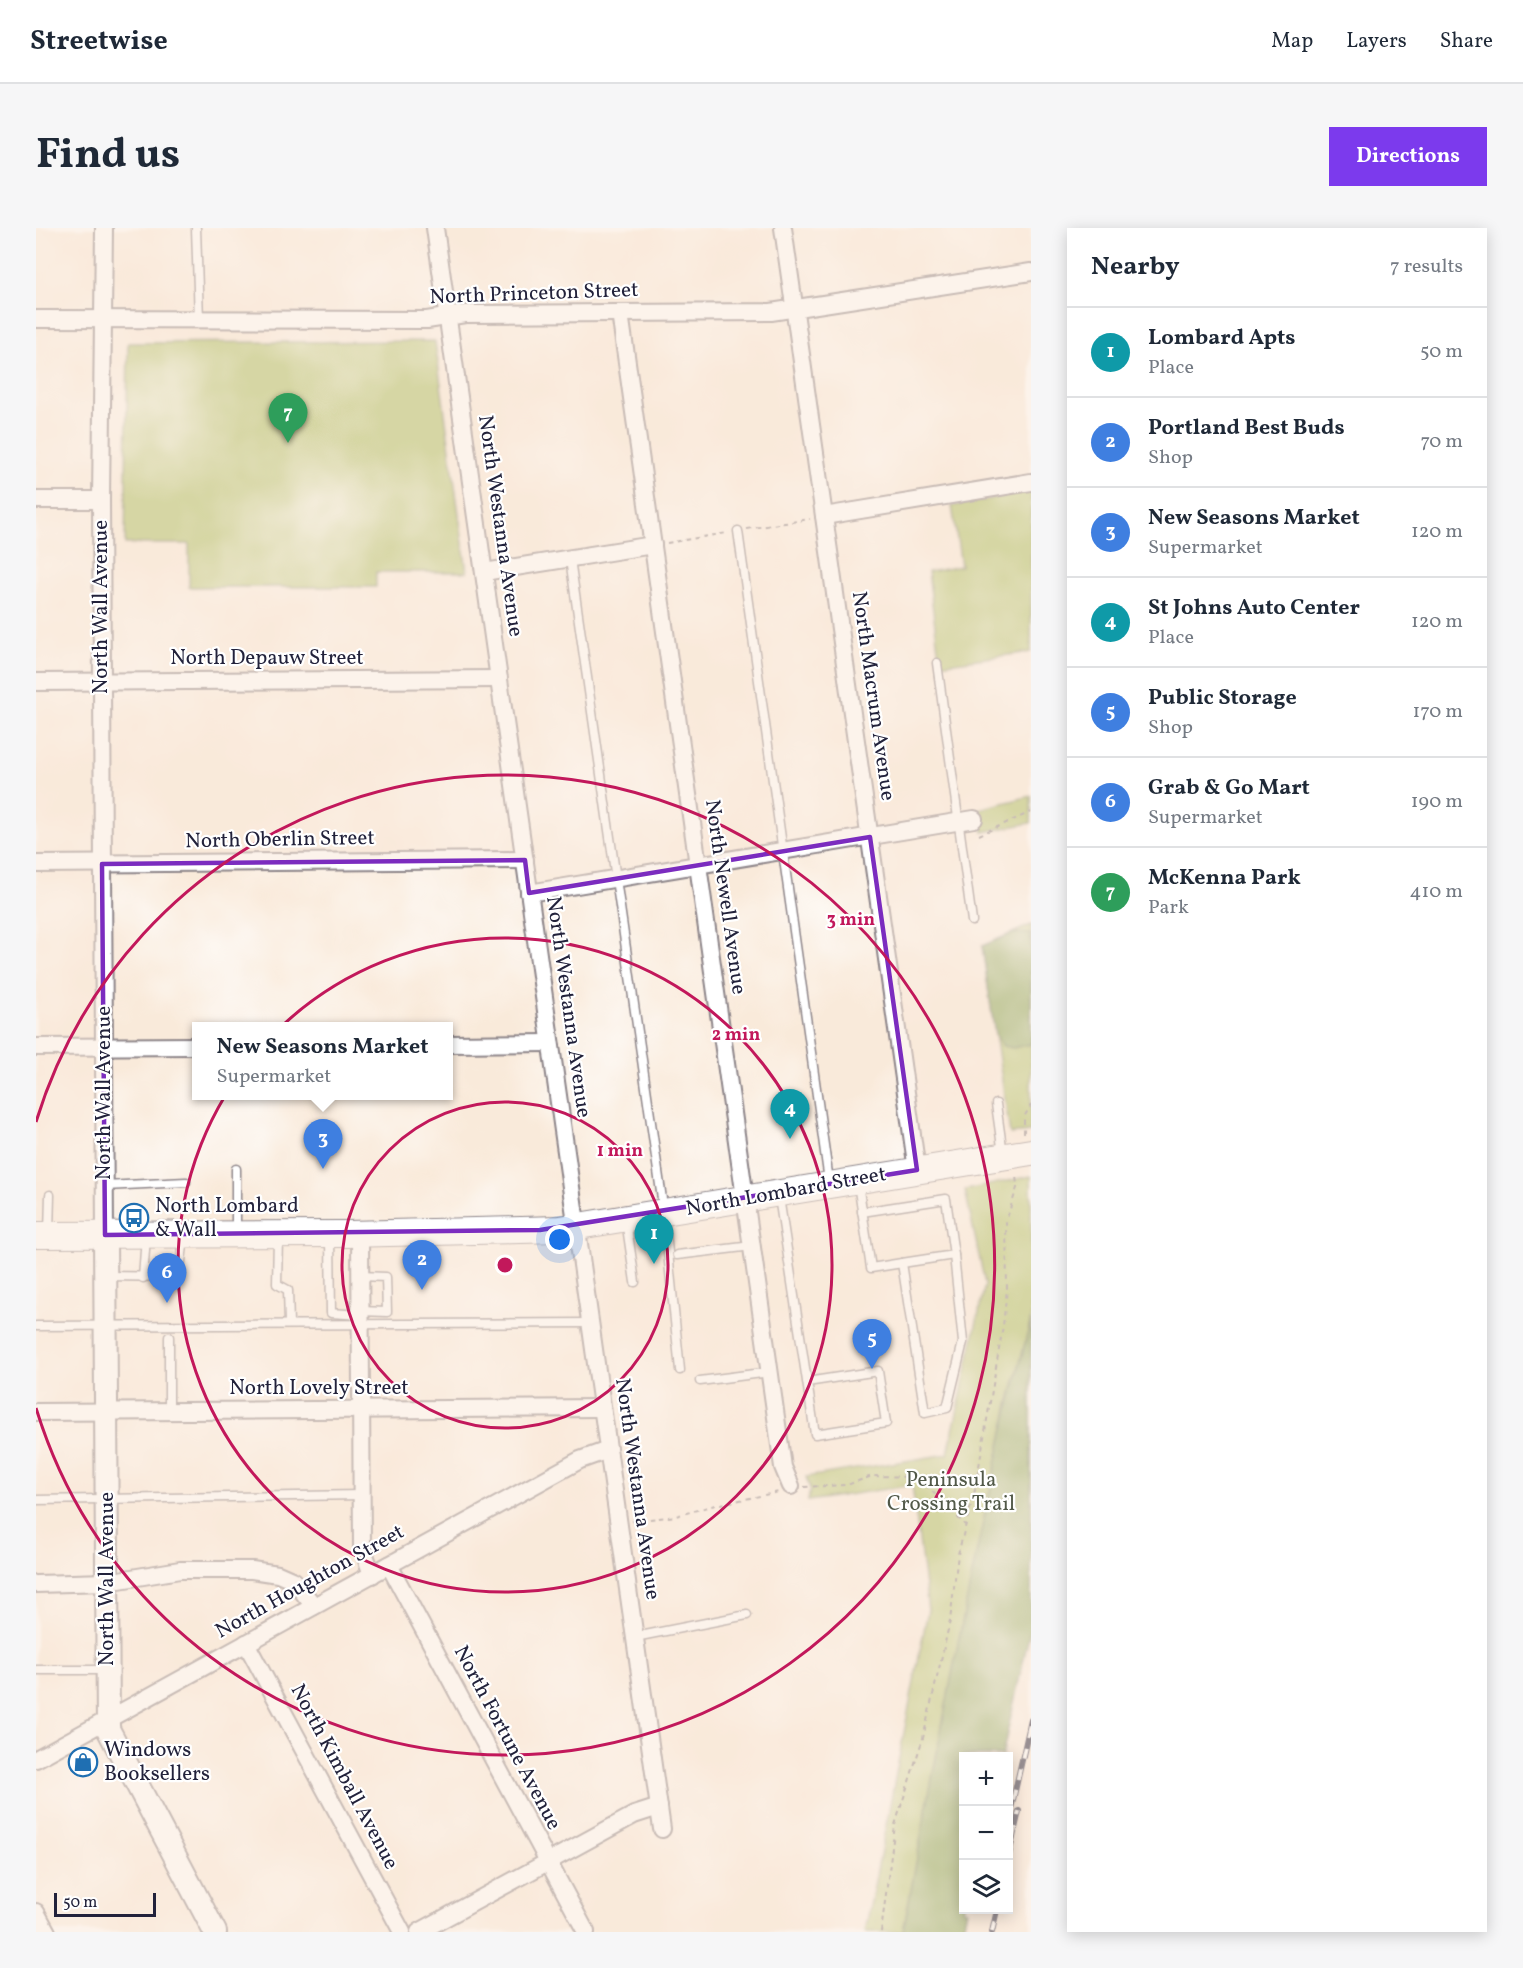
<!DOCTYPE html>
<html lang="en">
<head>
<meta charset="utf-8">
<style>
	body { margin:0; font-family:Vollkorn,serif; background:#f6f6f7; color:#1f2937 }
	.controls { position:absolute; right:18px; bottom:18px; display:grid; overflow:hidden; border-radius:0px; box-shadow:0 3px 15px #0003 }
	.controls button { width:54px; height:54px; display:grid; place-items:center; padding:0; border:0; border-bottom:2px solid #e0e1e3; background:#fff; color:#1f2937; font:30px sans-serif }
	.scale { position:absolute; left:18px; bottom:15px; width:102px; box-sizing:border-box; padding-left:6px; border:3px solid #22223b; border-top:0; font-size:16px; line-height:21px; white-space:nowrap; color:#22223b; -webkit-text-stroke:4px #fff; paint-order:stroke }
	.you { position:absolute; left:524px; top:1012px; width:21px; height:21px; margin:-15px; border:4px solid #fff; border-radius:50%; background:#1a73e8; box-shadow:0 0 0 9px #1a73e833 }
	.badge { display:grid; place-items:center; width:39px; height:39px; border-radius:50%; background:#7c3aed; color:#fff; font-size:20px; font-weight:700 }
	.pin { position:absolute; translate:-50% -50px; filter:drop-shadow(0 2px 3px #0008) }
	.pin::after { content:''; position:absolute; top:32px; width:21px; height:18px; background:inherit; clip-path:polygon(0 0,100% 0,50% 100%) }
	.popup { position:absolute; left:156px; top:794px; width:261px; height:78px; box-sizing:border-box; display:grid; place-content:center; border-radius:0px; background:#fff; filter:drop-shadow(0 2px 4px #0005); font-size:20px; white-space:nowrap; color:#747a83 }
	.popup b { font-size:22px; color:#1f2937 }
	.popup::after { content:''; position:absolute; left:50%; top:100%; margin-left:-12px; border:12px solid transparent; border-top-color:#fff }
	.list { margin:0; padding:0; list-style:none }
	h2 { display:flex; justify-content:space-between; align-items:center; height:78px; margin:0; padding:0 24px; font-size:26px }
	h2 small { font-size:20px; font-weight:400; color:#747a83 }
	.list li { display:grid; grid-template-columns:39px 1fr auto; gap:18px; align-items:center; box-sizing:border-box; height:90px; padding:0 24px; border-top:2px solid #e0e1e3 }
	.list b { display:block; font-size:22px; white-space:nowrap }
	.list p { margin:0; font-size:20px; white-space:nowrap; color:#747a83 }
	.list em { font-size:20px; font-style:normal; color:#747a83 }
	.icon { flex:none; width:33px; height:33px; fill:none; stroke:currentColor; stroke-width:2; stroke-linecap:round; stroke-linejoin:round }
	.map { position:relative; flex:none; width:995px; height:1704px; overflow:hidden; border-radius:0px }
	header { display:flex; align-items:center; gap:36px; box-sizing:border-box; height:84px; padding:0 30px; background:#fff; border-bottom:2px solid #e0e1e3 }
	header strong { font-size:28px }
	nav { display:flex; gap:33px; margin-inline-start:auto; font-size:21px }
	.intro { display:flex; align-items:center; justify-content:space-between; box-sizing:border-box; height:144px; padding:0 36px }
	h1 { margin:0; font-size:42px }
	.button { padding:15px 27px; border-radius:0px; background:#7c3aed; color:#fff; font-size:21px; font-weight:700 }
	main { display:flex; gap:36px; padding:0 36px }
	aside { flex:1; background:#fff; border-radius:0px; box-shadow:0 3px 15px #0003 }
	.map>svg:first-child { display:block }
	.green { fill:#abbf62; stroke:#66704e; stroke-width:1.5 }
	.forest { fill:#88a658; stroke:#55644a; stroke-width:1.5 }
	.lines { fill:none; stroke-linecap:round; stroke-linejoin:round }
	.lane-casing { stroke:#8e868a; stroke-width:11 }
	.street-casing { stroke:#8e868a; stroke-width:20 }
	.secondary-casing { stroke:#8e868a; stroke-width:26 }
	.primary-casing { stroke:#8e868a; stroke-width:28 }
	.path { stroke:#8e868a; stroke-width:2; stroke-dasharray:4.5 4.5; stroke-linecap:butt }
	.lane { stroke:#fff; stroke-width:8 }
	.street { stroke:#fff; stroke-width:16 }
	.secondary { stroke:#fff; stroke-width:22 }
	.primary { stroke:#fff; stroke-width:26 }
	.rail-casing { stroke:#22223b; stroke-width:6 }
	.rail { stroke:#fff; stroke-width:4; stroke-dasharray:11; stroke-linecap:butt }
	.marked { fill:none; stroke:#7b2cbf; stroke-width:4.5; stroke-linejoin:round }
	.ring { fill:none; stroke:#c2185b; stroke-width:3 }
	.labels { text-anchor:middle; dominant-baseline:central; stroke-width:4.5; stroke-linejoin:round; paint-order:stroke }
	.street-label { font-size:21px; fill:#22223b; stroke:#fff }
	.poi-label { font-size:21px; fill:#22223b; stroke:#fff; text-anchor:start }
	.park-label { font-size:21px; fill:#525949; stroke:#fff }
	.centre { fill:#c2185b; stroke:#fff; stroke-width:3 }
	.ring-label { font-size:18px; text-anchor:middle; font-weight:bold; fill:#c2185b; stroke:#fff; stroke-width:4.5; stroke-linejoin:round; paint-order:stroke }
</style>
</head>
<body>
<header>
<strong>Streetwise</strong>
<nav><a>Map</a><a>Layers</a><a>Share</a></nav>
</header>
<div class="intro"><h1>Find us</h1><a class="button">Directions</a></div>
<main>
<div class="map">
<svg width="995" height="1704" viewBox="0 0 995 1704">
	<rect width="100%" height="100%" fill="#fff"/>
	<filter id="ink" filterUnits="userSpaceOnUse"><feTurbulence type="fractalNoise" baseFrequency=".0167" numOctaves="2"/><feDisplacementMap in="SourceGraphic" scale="12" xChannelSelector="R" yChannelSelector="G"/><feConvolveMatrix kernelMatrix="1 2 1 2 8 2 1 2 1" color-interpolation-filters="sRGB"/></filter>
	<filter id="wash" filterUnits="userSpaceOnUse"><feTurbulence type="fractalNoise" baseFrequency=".008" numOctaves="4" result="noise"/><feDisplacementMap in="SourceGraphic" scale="24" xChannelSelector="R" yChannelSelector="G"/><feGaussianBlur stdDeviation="1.35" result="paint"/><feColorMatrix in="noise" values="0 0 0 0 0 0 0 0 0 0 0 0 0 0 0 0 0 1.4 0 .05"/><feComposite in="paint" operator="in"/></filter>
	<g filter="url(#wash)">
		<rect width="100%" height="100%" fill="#f9eada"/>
		<g class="green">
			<path d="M399,113L431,344H340V359H153V316H89L92,115Z"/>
			<path d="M995,263V424L904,436L892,344L925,338L916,278Z"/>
			<path d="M995,568V595L947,604L943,581Z"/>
			<path d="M995,697V904L974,906L946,718Z"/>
			<path d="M995,948V1092L973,1176L926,1395L867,1704H829L892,1382L876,1257L772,1273L774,1261L770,1249L912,1226L949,1056L929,962Z"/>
		</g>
		<g class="forest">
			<path d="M978,705L995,706V816L977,820L967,818L959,807L946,718Z"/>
			<path d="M995,1092V1399L966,1528H928V1682H931L926,1704H867C906,1499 942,1294 995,1092Z"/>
		</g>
	</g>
	<g filter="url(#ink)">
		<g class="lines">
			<g class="lane-casing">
				<g id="lane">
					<path d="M160,0L163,92"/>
					<path d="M702,303L793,953"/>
					<path d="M534,331L628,985L644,1142"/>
					<path d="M901,435L936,693"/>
					<path d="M960,876L967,926"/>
					<path d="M822,956L835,1040L866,1035L889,1185L911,1180L927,1114L918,1027"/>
					<path d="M69,958L150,954"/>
					<path d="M743,969L779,1206L850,1195L842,1143L771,1154"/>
					<path d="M826,984L910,971L918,1027L866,1035"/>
					<path d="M590,992L599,1054"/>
					<path d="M200,1004V941"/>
					<path d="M13,1005L14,967"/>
					<path d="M242,1010L241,1056L252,1062L253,1096"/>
					<path d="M294,1010L295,1085L324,1087"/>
					<path d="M641,1027L716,1018"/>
					<path d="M70,1048L143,1049L148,1010"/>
					<path d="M324,1048L350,1049L351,1084L324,1083"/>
					<path d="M107,1050L110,1008"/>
					<path d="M0,1098L555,1095"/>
					<path d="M133,1109V1184"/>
					<path d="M664,1153L734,1144"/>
					<path d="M0,1272L326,1267"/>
					<path d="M599,1409L711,1387"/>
					<path d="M0,1442H71"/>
				</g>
			</g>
			<g class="street-casing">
				<g id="street">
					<path d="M68,0L65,272L69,1007"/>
					<path d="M399,0L626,1601"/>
					<path d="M747,0L881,942"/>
					<path d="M584,85L747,1239L755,1258"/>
					<path d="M0,91L391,92L429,86L735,84L995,44"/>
					<path d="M0,272H65"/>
					<path d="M788,288L995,254"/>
					<path d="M448,344L617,317"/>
					<path d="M0,454L463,451"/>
					<path d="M0,636L489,632"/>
					<path d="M493,665L938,591"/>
					<path d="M413,816L514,815"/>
					<path d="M0,819L161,818"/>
					<path d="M324,1006L326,1318L336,1347"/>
					<path d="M0,1184L566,1180"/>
					<path d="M353,1337L550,1704"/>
					<path d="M0,1356L71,1354L144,1342H216L242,1346L258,1353L278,1378"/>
					<path d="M210,1415L366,1704"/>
					<path d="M0,1531L544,1232L572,1222"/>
					<path d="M0,1684L11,1704"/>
					<path d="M383,1704L598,1587L623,1579"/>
				</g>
			</g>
			<g class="secondary-casing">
				<path id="secondary" d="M69,1007L72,1501L179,1704"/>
			</g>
			<g class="primary-casing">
				<path id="primary" d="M0,1007L311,1006L524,1001L995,924"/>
			</g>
			<g class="path">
				<path d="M711,301L774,291"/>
				<path d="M631,315L691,305"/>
				<path d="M943,607L995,584"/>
				<path d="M988,905V889L995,877"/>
				<path d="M768,1259L811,1257L836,1248L879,1249L889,1256L929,1297"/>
				<path d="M596,1293L640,1288L675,1278L743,1264"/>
				<path d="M845,1704L859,1597L887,1510L914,1393L922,1326L939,1262L967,1098L971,1061L970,993L981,960L980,946"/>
			</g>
			<use href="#lane" class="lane"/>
			<use href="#street" class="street"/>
			<use href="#secondary" class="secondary"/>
			<use href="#primary" class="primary"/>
			<g class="rail-casing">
				<g id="rail">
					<path d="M972,1594L995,1492"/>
					<path d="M972,1631L983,1583"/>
					<path d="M956,1704L961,1682"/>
				</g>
			</g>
			<use href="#rail" class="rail"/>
		</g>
	</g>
	<path d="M0 0H995V1704H0ZM834,609L881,942L504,1002L69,1007L66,636L489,632L493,665Z" fill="#f9eada" fill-opacity=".55" fill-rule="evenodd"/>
	<path class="marked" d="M834,609L881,942L504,1002L69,1007L66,636L489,632L493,665Z"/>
	<g class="ring">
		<circle cx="469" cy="1037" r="163"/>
		<circle cx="469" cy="1037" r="327"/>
		<path d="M0 894A490 490 0 1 1 0 1180"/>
	</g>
	<defs>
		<g id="bus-ring" transform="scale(1.5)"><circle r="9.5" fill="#fff" stroke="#1f6fb2" stroke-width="1.5"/><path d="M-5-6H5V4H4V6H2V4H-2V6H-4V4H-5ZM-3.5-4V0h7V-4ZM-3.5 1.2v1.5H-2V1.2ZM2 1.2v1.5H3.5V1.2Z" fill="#1f6fb2"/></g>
		<g id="shop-ring" transform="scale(1.5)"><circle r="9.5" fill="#fff" stroke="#1f6fb2" stroke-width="1.5"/><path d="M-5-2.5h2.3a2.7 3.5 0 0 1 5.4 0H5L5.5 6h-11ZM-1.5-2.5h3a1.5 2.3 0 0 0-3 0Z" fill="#1f6fb2"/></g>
	</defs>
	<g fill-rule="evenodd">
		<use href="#bus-ring" x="98" y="990"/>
		<use href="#shop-ring" x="47" y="1534"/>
	</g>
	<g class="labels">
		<g class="street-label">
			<text transform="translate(498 66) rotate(-2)">North Princeton Street</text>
			<text transform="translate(464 298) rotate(82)">North Westanna Avenue</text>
			<text transform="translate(65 379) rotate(-90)">North Wall Avenue</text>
			<text x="231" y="430">North Depauw Street</text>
			<text transform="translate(837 468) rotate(82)">North Macrum Avenue</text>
			<text transform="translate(244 612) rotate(-1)">North Oberlin Street</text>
			<text transform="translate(689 669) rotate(82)">North Newell Avenue</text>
			<text transform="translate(532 779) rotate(82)">North Westanna Avenue</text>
			<text transform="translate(68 865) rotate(-90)">North Wall Avenue</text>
			<text transform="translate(750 964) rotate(-10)">North Lombard Street</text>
			<text x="283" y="1160">North Lovely Street</text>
			<text transform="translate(601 1261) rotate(82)">North Westanna Avenue</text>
			<text transform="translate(71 1351) rotate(-90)">North Wall Avenue</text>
			<text transform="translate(274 1354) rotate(-29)">North Houghton Street</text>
			<text transform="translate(471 1510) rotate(62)">North Fortune Avenue</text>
			<text transform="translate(308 1549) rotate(62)">North Kimball Avenue</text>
		</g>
		<g class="poi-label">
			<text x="119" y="978">North Lombard<tspan x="119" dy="24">&amp; Wall</tspan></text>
			<text x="68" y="1522">Windows<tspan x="68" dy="24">Booksellers</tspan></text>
		</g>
		<g class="park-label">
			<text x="915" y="1252">Peninsula<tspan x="915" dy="24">Crossing Trail</tspan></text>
		</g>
	</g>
	<circle cx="469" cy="1037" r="9" class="centre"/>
	<g class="ring-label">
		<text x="815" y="697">3 min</text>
		<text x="700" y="812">2 min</text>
		<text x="584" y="928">1 min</text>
	</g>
</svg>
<div class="controls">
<button>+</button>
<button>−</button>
<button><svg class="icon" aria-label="layers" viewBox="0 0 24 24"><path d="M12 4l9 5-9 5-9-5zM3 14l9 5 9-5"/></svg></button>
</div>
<div class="scale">50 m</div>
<div class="you"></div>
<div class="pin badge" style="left:618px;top:1036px;background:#0f9aa8">1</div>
<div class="pin badge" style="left:386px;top:1062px;background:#3f7fe0">2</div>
<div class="pin badge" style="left:287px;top:941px;background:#3f7fe0">3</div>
<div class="popup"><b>New Seasons Market</b>Supermarket</div>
<div class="pin badge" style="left:754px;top:911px;background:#0f9aa8">4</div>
<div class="pin badge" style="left:836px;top:1141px;background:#3f7fe0">5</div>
<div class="pin badge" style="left:131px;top:1075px;background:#3f7fe0">6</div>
<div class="pin badge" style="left:252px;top:215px;background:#2e9e5b">7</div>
</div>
<aside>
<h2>Nearby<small>7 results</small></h2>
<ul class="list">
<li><span class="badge" style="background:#0f9aa8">1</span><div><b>Lombard Apts</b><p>Place</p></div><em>50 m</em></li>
<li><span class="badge" style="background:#3f7fe0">2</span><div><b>Portland Best Buds</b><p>Shop</p></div><em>70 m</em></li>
<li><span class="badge" style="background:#3f7fe0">3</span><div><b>New Seasons Market</b><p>Supermarket</p></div><em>120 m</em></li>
<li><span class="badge" style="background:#0f9aa8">4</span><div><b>St Johns Auto Center</b><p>Place</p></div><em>120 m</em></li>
<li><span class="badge" style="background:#3f7fe0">5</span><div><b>Public Storage</b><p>Shop</p></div><em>170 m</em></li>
<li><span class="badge" style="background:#3f7fe0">6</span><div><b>Grab &amp; Go Mart</b><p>Supermarket</p></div><em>190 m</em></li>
<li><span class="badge" style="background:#2e9e5b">7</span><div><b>McKenna Park</b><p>Park</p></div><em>410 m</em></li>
</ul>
</aside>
</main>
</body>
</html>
